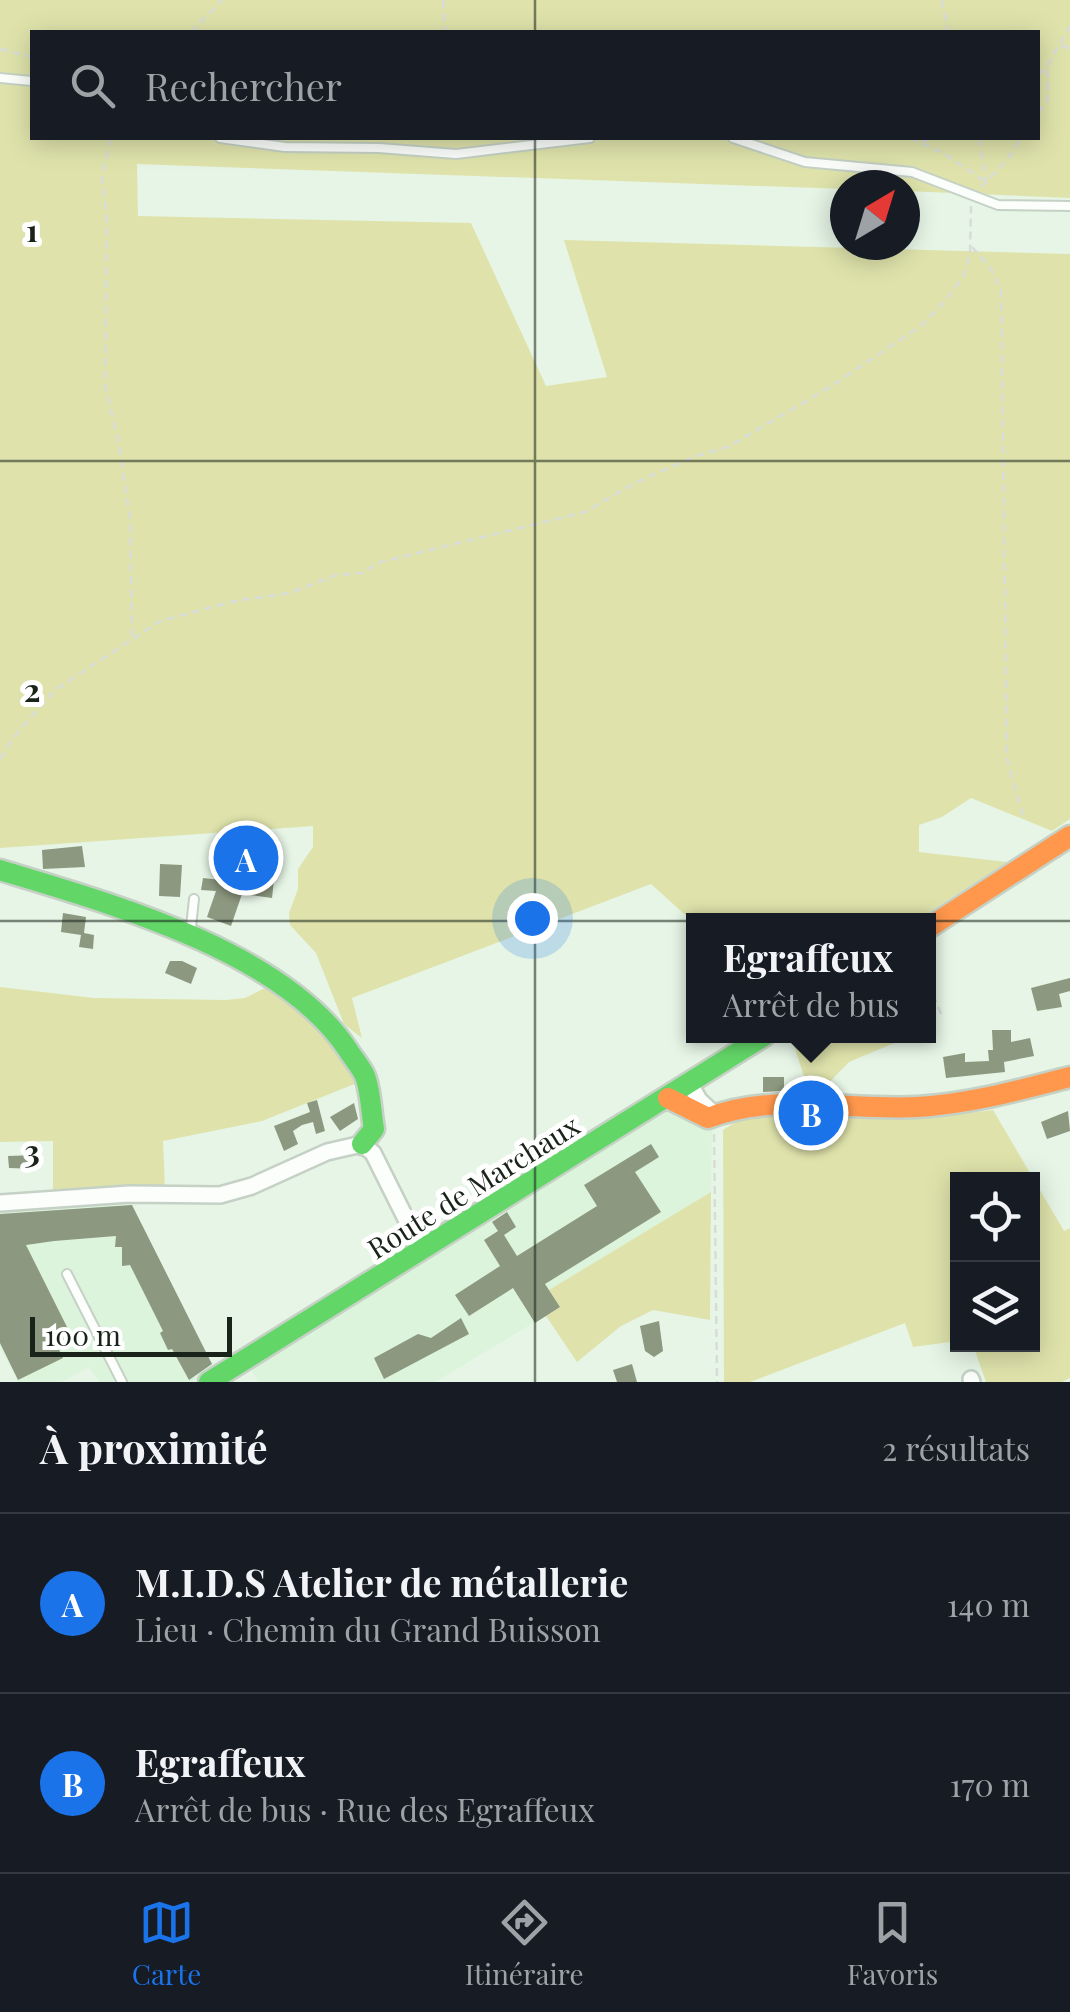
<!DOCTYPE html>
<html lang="fr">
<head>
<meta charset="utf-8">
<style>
	body { margin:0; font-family:"Playfair Display",serif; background:#242831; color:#f1f3f6 }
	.controls { position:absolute; right:30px; bottom:30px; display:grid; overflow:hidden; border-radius:0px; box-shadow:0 5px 25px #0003 }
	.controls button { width:90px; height:90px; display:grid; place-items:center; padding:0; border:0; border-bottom:2px solid #363941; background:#171b24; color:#f1f3f6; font:50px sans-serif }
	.compass { position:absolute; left:830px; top:170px; width:90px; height:90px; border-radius:50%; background:#171b24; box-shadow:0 5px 25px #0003; rotate:38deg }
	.scale { position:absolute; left:30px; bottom:25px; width:202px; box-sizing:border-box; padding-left:10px; border:5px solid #192319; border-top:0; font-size:28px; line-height:35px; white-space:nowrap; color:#192319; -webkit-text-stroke:8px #fff; paint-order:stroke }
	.you { position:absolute; left:532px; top:918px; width:35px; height:35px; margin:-25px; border:8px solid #fff; border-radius:50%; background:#1a73e8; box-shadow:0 0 0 15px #1a73e833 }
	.badge { display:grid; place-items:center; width:65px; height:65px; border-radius:50%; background:#1a73e8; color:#fff; font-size:32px; font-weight:700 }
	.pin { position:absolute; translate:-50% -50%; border:5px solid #fff; box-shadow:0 2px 10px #0006 }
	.popup { position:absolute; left:686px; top:913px; width:250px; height:130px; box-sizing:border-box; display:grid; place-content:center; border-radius:0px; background:#171b24; filter:drop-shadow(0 2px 8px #0005); font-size:32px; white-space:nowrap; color:#9ea1a6 }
	.popup b { font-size:38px; color:#f1f3f6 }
	.popup::after { content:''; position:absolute; left:50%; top:100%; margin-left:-20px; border:20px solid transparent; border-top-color:#171b24 }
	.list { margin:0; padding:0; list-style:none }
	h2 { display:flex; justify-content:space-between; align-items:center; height:130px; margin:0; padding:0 40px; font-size:42px }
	h2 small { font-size:32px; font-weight:400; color:#9ea1a6 }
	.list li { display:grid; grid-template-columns:65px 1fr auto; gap:30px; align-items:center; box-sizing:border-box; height:180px; padding:0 40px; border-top:2px solid #363941 }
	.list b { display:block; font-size:38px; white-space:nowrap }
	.list p { margin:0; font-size:32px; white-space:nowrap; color:#9ea1a6 }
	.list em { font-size:32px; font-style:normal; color:#9ea1a6 }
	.icon { flex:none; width:55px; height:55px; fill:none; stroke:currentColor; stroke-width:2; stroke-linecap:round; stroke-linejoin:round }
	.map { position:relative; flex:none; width:1070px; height:1382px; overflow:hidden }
	.search { position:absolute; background:#171b24; box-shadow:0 5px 25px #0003; left:30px; right:30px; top:30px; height:110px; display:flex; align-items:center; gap:25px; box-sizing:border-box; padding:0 35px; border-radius:0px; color:#9ea1a6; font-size:38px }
	.sheet { height:490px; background:#171b24 }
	nav { display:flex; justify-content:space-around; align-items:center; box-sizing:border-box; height:140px; border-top:2px solid #363941; background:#171b24; font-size:28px; color:#9ea1a6 }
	nav a { display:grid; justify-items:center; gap:5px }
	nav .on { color:#1a73e8 }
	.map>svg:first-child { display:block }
	.built { fill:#dcf4dc }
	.green { fill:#dfe3ab; fill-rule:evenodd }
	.building { fill:#8c987f }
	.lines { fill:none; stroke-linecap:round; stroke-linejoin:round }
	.lane-casing { stroke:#c5d1c5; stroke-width:12 }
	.street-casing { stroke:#c5d1c5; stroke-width:20 }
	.fast-casing { stroke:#c5d1c5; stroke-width:25 }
	.slow-casing { stroke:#c5d1c5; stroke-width:25 }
	.path { stroke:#d8dcd8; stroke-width:2.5; stroke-dasharray:8 5; stroke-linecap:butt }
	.lane { stroke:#fbfefb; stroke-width:8 }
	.street { stroke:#fbfefb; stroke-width:15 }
	.fast { stroke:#63d668; stroke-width:20 }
	.slow { stroke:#ff974d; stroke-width:20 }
	.grid { fill:none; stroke:#192319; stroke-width:2.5; stroke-opacity:0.55 }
	.labels { text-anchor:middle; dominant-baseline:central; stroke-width:10; stroke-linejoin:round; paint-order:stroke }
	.street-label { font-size:28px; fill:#192319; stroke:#fff }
	.grid-label { font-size:32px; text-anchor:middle; font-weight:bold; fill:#192319; stroke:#fff; stroke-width:10; stroke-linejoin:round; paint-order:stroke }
</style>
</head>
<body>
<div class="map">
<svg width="1070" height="1382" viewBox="0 0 1070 1382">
	<rect width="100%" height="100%" fill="#e6f5e6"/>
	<g class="built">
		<path d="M667,1110L712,1128L711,1192L550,1290L560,1307L435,1382H258L251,1370Z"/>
		<path d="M123,1187L213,1368L192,1382H100L89,1367L61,1382H18L0,1347V1196Z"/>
	</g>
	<g class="green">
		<path d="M0,0H1070V198L905,191V185H845V189L137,164L138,216L471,223L546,386L607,377L564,240L1070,254V819L1052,831L971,798L942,817L919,825V852L1007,862L917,920L693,922L651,884L352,998L362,1038L344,1024L316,953L290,925L289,913L298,889V869L313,847V826L0,848ZM32,32H1038V138H32Z"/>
		<path d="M0,987L94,998L226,1000L245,998L267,987L323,1025L357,1083L262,1121L163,1141L165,1188L53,1192V1141L0,1142Z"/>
		<path d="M791,1036H911L849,1062L817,1095H810Z"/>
		<path d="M993,1110L1064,1231L1070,1228V1378L1062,1382H986L973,1345L1032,1344V1180H958L957,1341L913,1347L905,1323L750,1382H724L723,1130L745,1116L936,1117Z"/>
		<path d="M711,1192L710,1320L653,1310L621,1326L577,1362L546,1316L560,1307L549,1290Z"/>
	</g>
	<g class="building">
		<path d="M231,842H262L261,853H277L272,898L242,894L231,926L207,917L216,891L201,890L203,878L230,881Z"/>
		<path d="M82,846L85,867L43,869L42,850Z"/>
		<path d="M160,864L182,865L180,897L159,896Z"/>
		<path d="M63,913L86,917L84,933L94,935L93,949L79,947L81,935L61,932Z"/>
		<path d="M170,961H182L197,968L191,984L165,973Z"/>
		<path d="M1070,978V991L1059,994L1062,1007L1037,1011L1031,988Z"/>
		<path d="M992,1030H1011V1042L1030,1038L1034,1056L1004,1062L1005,1072L946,1078L943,1057L965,1053V1062L989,1061L988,1050H993Z"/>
		<path d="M763,1077H784V1091L763,1092Z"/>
		<path d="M317,1100L325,1131L316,1134L313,1122L302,1125L293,1131L298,1144L284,1151L274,1126L310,1112L307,1103Z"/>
		<path d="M354,1103L358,1119L340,1131L330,1117Z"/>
		<path d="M1068,1111L1070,1131L1047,1139L1041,1122Z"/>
		<path d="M651,1144L659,1157L635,1172L661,1212L545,1284L560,1307L535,1323L513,1288L469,1316L455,1295L500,1266L484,1240L498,1231L492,1222L507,1212L516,1227L504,1235L517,1256L597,1206L584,1185Z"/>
		<path d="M37,1155L38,1169L9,1168L8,1156Z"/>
		<path d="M132,1205L212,1364L189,1380L172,1349L168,1350L160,1333L163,1331L130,1265L122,1266V1247H115L116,1236L54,1241L26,1245L72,1337L56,1343L63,1358L18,1380L0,1343V1214Z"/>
		<path d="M461,1318L469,1334L384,1379L374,1358L418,1334L431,1338Z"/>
		<path d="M659,1321L663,1351L654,1357L645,1351L640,1326Z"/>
		<path d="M632,1364L637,1382H617L613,1370Z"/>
	</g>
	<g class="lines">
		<g class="lane-casing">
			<g id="lane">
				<path d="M0,78L32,81"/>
				<path d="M220,138L285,147L379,148L456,154L590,138"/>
				<path d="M733,138L805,162L912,172L998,205L1070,206"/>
				<path d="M190,936L194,899"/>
				<path d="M67,1274L122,1382"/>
			</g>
		</g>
		<g class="street-casing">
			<g id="street">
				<path d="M690,1084L699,1100L714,1114"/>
				<path d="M0,1203L129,1194L220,1195L252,1186L327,1152L362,1144L373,1153L421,1249"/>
				<path d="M971,1379L972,1382"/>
			</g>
		</g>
		<g class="fast-casing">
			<g id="fast">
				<path d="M0,870C109,903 283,951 348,1050C353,1058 361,1067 365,1076C371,1092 371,1113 374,1129L362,1144"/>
				<path d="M209,1382L764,1036"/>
			</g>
		</g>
		<g class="slow-casing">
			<g id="slow">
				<path d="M928,928L1070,836"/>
				<path d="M668,1098L708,1118C774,1092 848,1111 917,1107C969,1104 1020,1090 1070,1077"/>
			</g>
		</g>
		<g class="path">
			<path d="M443,0L445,32"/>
			<path d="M942,0L948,32"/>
			<path d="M191,32L222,0"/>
			<path d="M1061,45L1070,49"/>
			<path d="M0,49L32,57"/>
			<path d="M1038,75L1047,66L1070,26"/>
			<path d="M1038,113L1048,99L1047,68"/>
			<path d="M111,138L102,176L107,223L105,386L117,434L130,518L132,637"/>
			<path d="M910,138L943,153L986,182"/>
			<path d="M979,138L986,180"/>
			<path d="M922,142L931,138"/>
			<path d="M981,187L1007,160L1021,138"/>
			<path d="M972,247L990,267L1001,291L1007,759L1024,819"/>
			<path d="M0,759L14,737L55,690L160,621L235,601L290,593L336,575L363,573L377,563L585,512L633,484L696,456L728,447L830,387L922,325L944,302L963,277L970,255L971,206"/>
			<path d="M928,983L942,1016"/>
			<path d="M714,1134L717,1382"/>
		</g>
		<use href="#lane" class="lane"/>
		<use href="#street" class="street"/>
		<use href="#fast" class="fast"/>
		<use href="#slow" class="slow"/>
	</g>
	<path class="grid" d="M535,0V32M535,138V1382M0,461H1070M0,921H1070"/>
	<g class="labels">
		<g class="street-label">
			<text transform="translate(473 1186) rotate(-32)">Route de Marchaux</text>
		</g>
	</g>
	<g class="grid-label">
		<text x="32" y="242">1</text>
		<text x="32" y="702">2</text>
		<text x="32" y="1163">3</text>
	</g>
</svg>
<div class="controls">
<button><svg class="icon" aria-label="locate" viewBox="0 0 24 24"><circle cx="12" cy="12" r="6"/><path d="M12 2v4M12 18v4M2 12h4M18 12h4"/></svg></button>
<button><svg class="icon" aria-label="layers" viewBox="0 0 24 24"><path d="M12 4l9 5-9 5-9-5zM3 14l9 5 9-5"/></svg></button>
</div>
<svg class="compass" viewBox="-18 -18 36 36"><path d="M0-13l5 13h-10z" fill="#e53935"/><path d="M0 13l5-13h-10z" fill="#9ea1a6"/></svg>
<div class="scale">100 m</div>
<div class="you"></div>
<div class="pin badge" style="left:246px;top:858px">A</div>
<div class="pin badge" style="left:811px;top:1113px">B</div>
<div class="popup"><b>Egraffeux</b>Arrêt de bus</div>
<div class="search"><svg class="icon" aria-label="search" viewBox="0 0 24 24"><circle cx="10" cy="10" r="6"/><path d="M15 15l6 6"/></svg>Rechercher</div>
</div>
<section class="sheet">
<h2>À proximité<small>2 résultats</small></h2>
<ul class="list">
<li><span class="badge">A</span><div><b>M.I.D.S Atelier de métallerie</b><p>Lieu · Chemin du Grand Buisson</p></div><em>140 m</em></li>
<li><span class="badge">B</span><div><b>Egraffeux</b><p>Arrêt de bus · Rue des Egraffeux</p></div><em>170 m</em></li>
</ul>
</section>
<nav>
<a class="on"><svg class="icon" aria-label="map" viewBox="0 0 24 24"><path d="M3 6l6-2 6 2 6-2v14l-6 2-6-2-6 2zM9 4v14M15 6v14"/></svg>Carte</a>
<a><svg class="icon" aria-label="directions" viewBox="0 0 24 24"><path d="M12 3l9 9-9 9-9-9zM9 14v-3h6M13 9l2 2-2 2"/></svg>Itinéraire</a>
<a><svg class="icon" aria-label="saved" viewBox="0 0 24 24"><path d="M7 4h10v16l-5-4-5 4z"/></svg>Favoris</a>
</nav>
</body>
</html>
